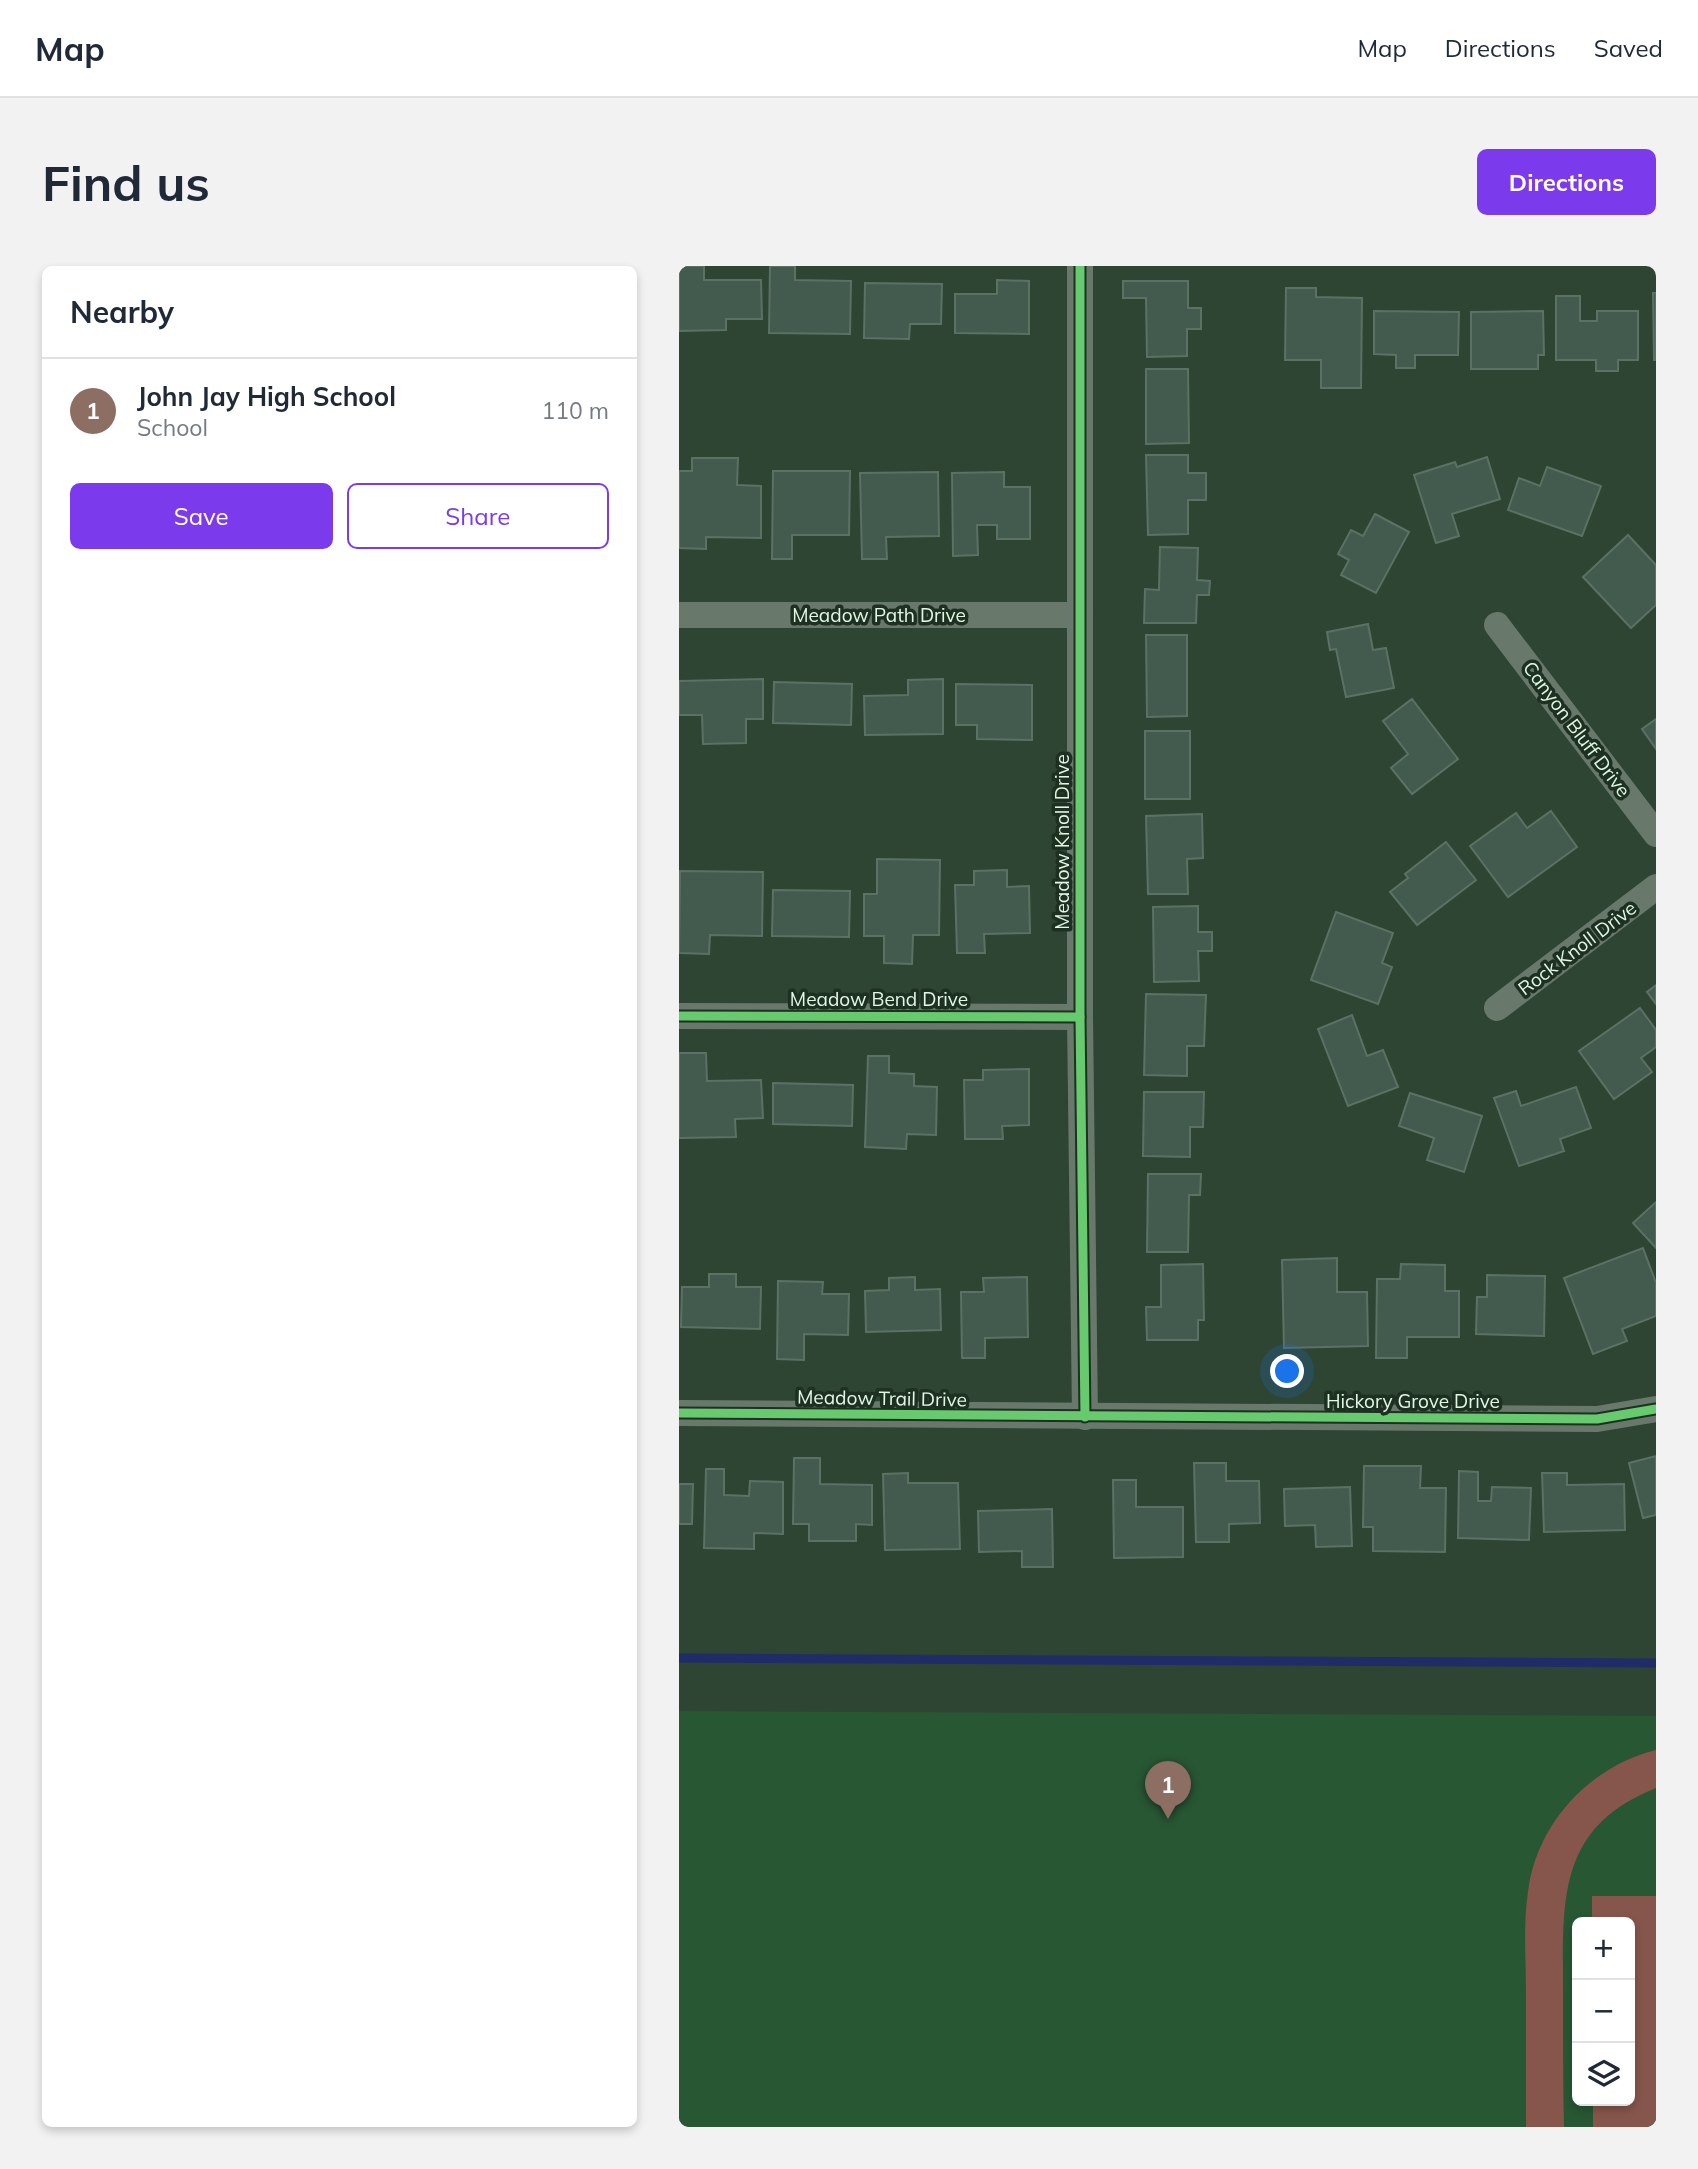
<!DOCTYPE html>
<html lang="en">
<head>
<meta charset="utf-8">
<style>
	body { margin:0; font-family:Mulish,sans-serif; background:#f2f2f3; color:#1f2937 }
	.controls { position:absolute; right:21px; bottom:21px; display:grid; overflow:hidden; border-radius:10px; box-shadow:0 4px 10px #0003 }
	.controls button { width:63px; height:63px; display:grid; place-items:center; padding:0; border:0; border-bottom:2px solid #e0e1e3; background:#fff; color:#1f2937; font:35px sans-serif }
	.you { position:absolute; left:609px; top:1106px; width:24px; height:24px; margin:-18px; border:5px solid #fff; border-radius:50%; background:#1a73e8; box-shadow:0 0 0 10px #1a73e833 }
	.badge { display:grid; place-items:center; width:46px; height:46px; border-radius:50%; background:#7c3aed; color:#fff; font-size:23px; font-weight:700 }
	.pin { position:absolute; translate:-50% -58px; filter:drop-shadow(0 2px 4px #0008) }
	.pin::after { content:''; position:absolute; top:37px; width:24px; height:21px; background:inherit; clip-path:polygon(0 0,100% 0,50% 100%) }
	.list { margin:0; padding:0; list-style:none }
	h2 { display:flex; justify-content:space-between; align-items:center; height:91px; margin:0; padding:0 28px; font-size:30px }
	h2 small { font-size:23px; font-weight:400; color:#747a83 }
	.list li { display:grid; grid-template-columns:46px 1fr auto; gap:21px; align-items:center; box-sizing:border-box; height:105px; padding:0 28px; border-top:2px solid #e0e1e3 }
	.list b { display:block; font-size:26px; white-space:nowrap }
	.list p { margin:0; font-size:23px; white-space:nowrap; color:#747a83 }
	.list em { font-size:23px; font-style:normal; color:#747a83 }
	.actions { display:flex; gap:14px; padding:21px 28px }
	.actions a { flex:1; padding:16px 0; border:2px solid #7c3aed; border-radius:10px; text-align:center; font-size:24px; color:#7c3aed }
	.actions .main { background:#7c3aed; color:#fff }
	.icon { flex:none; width:38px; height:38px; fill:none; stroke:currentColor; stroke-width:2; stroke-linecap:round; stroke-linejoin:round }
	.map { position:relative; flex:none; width:977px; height:1861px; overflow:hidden; border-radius:10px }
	header { display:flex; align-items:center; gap:42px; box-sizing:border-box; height:98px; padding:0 35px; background:#fff; border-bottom:2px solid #e0e1e3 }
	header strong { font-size:33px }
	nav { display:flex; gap:38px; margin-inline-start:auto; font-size:24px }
	.intro { display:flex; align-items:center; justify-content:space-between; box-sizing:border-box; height:168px; padding:0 42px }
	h1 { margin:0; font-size:49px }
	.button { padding:18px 32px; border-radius:10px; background:#7c3aed; color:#fff; font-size:24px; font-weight:700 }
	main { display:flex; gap:42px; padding:0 42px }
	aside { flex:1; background:#fff; border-radius:10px; box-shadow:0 4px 10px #0003 }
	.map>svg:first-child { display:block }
	.built { fill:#285734; fill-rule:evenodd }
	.green { fill:#86564c }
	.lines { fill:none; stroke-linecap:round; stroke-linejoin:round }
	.stream { stroke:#1f2c68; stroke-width:9 }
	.building { fill:#435a4e; stroke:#5a7164; stroke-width:2 }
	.minor { stroke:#68796b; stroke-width:26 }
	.cycleway-casing { stroke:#1d3021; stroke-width:13 }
	.cycleway { stroke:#67ca6e; stroke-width:9 }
	.labels { text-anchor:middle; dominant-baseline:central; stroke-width:7; stroke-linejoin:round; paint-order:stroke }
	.street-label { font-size:19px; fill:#e0f8e3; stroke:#1d3021 }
</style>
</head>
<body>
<header>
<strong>Map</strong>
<nav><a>Map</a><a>Directions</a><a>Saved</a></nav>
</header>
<div class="intro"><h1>Find us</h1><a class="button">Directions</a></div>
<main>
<aside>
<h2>Nearby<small></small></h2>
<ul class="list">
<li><span class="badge" style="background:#8d6e63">1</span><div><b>John Jay High School</b><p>School</p></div><em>110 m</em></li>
</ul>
<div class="actions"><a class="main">Save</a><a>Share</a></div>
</aside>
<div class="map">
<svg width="977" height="1861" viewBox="0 0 977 1861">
	<rect width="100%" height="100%" fill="#2e4533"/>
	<path class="built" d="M0,1445L977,1450V1861H0ZM898,1656H951V1835H898Z"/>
	<g class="green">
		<path d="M977,1484V1522C879,1561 884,1632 884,1722C884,1768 884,1815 885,1861H847C847,1816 847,1772 847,1727C847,1694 844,1659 849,1626C857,1558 911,1500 977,1484Z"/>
		<path d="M913,1630H977V1861H914V1835H951V1656H913Z"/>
	</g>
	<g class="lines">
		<path class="stream" d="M0,1392L977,1397"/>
	</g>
	<g class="building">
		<path d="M0,0H25V14H82L83,53H47V64L0,65Z"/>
		<path d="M91,0H116V14L172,15L171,68L90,67Z"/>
		<path d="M318,14L350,15V68L276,67V28H318Z"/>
		<path d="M444,15H509V42H522V63H508V90L468,91L467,32H444Z"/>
		<path d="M186,17L263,18L262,58H231L230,73L185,72Z"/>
		<path d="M607,22H637V31L683,32L682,122H642V94H606Z"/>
		<path d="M974,27H977V94H975Z"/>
		<path d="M877,30H901V55H918V45H959V94H939V105H917V94H877Z"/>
		<path d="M695,45L780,46L779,89H736V102H717V89L695,88Z"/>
		<path d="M864,45L865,89H859V103H792V46Z"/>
		<path d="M467,103H509L510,177L467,178Z"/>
		<path d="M467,189H509V207H527V234H509V268L469,269Z"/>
		<path d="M808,191L821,233L773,248L780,270L757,277L735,209L776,196L778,201Z"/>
		<path d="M13,192H59L58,219L82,220V272L27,271V283L0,282V205H13Z"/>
		<path d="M868,201L922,220L903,270L829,244L840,212L861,220Z"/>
		<path d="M94,205H171L170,269H113V293H93Z"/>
		<path d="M259,206L260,270L207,271L208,293H183L181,207Z"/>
		<path d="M325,206V221H351V273H318V259H298L299,289L274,290L273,207Z"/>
		<path d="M696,248L730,266L697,327L662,309L670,294L659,288L672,264L684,270Z"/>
		<path d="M949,269L977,299V339L952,362L904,311Z"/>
		<path d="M481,281L519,282L518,314L531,315L530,329H518L517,357H465L466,323L480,324Z"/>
		<path d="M689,358L694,384L707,382L715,422L667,431L657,383L651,384L648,366Z"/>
		<path d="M467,369H508V450L468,451Z"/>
		<path d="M84,413V453H67V477L24,478L23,449H0V415Z"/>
		<path d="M264,413V468L186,469L185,430L229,429V414Z"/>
		<path d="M95,416L173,418L172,459L94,457Z"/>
		<path d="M277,418L353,419V474L298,473V459H277Z"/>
		<path d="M733,433L779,493L733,528L712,502L729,488L704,455Z"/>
		<path d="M977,453V483L963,463Z"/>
		<rect x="466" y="465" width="45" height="68"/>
		<path d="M872,545L898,581L829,631L791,580L837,547L848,562Z"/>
		<path d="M523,548L524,592L508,593L509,628H469L467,550Z"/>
		<path d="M767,576L797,614L738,659L711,626L729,612L726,608Z"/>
		<path d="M198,593L261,594L260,669H234L233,698L205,697V670H185V628H198Z"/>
		<path d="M328,604V621L350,620L351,667L305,668L306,687H278L276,619H295V605Z"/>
		<path d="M1,605L84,606L83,670L31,669L30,688L0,687Z"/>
		<path d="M94,624L171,625L170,671L93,670Z"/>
		<path d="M519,640V666H533V685H519L520,715L475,716L474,641Z"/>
		<path d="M657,646L714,667L703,697L713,701L699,738L632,714Z"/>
		<path d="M977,719V738L968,726Z"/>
		<path d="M467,728L527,729L525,780H508V810L465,809Z"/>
		<path d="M961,742L977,764V781L962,792L973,806L935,833L900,785Z"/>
		<path d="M673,749L688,790L704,784L719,821L669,840L639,763Z"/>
		<path d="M0,787H27L28,815L82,814L84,852L56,853L57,871L0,872Z"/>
		<path d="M189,790H210V807L235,808V820L258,821L257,869L228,868L227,883L186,881Z"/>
		<path d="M350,803V859L323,860L324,873H286L285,814H304V804Z"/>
		<path d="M94,817L174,819L173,860L94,858Z"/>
		<path d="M897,821L912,862L881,873L885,885L840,900L815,832L837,825L842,840Z"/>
		<path d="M465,826H525L524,861H511V891L464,890Z"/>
		<path d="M731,827L803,850L785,906L748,894L755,872L720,860Z"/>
		<path d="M469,908H522L521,929H510L509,986H468Z"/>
		<path d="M977,936V982L954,957Z"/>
		<path d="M964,982L977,1017V1050L943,1063L948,1075L914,1088L885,1012Z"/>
		<path d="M658,992V1026H688L689,1080L605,1082L603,994Z"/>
		<path d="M524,998L525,1054H519V1074H468L467,1041H482V999Z"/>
		<path d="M722,998L766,999V1025H780V1071H728V1092H697L698,1013H721Z"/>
		<path d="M30,1008H57V1021H82L81,1063L2,1061L3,1021H30Z"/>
		<path d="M808,1009L866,1010L865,1070L797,1068L798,1031H808Z"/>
		<path d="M236,1011V1024L261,1023L262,1064L187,1066L186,1025L210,1024V1012Z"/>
		<path d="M348,1011L349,1071L306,1072V1092H283L282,1026H305L304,1012Z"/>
		<path d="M99,1015L144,1016L143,1028H170L169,1069L125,1068V1094L98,1093Z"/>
		<path d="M977,1190V1249L964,1252L950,1197Z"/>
		<path d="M115,1192H141V1218L193,1219V1259L177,1258V1275H130V1258H114Z"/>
		<path d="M515,1197H547V1215H580L581,1257L550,1258V1276H517Z"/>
		<path d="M685,1200H742L741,1222H767L766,1286L694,1285V1261H684Z"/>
		<path d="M27,1203H45V1229L70,1230L71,1215L104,1216V1268L75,1267V1283L25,1282Z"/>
		<path d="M780,1205L799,1206V1235H812L813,1221L852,1222L850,1274L779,1272Z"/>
		<path d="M229,1207V1217H279L281,1283L206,1284L204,1208Z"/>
		<path d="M863,1207H888V1219L945,1218L946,1264L865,1266Z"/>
		<path d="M434,1214H457V1241H504V1291L435,1292Z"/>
		<path d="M0,1218H14L13,1258H0Z"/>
		<path d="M671,1221L673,1280L637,1281L636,1259L606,1260L605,1223Z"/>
		<path d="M373,1243L374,1301H343V1285L300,1286L299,1245Z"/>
	</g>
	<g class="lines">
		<g class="minor">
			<path d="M401,0V751L406,1151"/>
			<path d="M0,349H399"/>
			<path d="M818,359L977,568"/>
			<path d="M818,742L977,621"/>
			<path d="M0,750L401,751"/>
			<path d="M0,1147L918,1153L977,1143"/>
		</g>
		<g class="cycleway-casing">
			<g id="cycleway">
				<path d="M401,0V751L406,1151"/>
				<path d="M0,750L401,751"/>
				<path d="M0,1147L918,1153L977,1143"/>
			</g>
		</g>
		<use href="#cycleway" class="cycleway"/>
	</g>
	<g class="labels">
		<g class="street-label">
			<text x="200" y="349">Meadow Path Drive</text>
			<text transform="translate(898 463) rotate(53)">Canyon Bluff Drive</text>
			<text transform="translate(383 576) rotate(-90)">Meadow Knoll Drive</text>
			<text transform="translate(898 682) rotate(-37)">Rock Knoll Drive</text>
			<text x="200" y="733">Meadow Bend Drive</text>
			<text transform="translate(203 1132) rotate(1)">Meadow Trail Drive</text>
			<text x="734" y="1135">Hickory Grove Drive</text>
		</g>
	</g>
</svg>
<div class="controls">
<button>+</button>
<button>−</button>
<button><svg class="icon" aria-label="layers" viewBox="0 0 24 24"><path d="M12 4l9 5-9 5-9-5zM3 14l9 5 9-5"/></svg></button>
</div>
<div class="you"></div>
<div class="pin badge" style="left:489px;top:1553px;background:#8d6e63">1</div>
</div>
</main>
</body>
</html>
